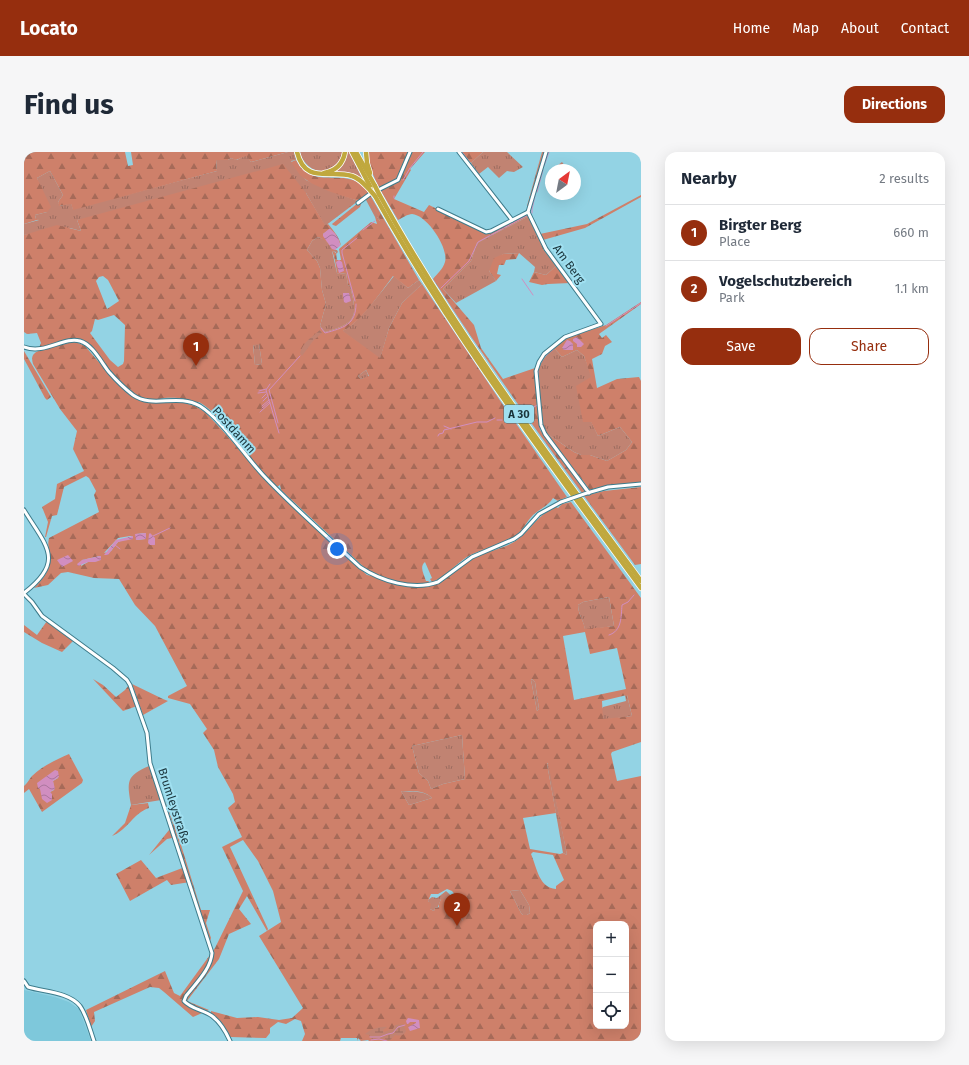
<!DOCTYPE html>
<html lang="en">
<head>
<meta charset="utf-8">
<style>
	body { margin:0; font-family:"Fira Sans",sans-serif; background:#f6f6f7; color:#1f2937 }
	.controls { position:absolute; right:12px; bottom:12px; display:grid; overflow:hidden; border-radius:8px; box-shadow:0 4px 16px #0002 }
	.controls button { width:36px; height:36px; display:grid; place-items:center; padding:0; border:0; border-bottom:1px solid #e0e1e3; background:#fff; color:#1f2937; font:20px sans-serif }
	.compass { position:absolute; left:521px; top:12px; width:36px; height:36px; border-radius:50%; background:#fff; box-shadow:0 4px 16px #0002; rotate:32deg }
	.you { position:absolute; left:313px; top:397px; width:14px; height:14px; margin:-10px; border:3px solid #fff; border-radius:50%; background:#1a73e8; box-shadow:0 0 0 6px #1a73e833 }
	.badge { display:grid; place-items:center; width:26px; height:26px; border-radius:50%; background:#962e0e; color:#fff; font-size:13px; font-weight:700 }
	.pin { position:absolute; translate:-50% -33px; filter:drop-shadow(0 1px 2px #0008) }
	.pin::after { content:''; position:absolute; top:21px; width:14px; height:12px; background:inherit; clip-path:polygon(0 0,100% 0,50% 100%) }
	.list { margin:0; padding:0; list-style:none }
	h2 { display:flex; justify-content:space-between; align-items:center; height:52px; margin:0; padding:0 16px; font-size:17px }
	h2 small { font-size:13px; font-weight:400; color:#747a83 }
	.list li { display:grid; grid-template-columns:26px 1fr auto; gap:12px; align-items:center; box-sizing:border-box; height:56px; padding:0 16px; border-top:1px solid #e0e1e3 }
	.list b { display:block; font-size:15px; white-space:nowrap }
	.list p { margin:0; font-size:13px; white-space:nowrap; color:#747a83 }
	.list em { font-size:13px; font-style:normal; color:#747a83 }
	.actions { display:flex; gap:8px; padding:12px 16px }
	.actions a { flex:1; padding:9px 0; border:1px solid #962e0e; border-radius:12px; text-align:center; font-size:14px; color:#962e0e }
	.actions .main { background:#962e0e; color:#fff }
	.icon { flex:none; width:22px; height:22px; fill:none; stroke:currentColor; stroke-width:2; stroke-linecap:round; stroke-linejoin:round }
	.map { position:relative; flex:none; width:617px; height:889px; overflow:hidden; border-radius:12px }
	header { display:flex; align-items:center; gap:24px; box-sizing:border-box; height:56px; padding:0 20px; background:#962e0e; color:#fff }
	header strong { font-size:19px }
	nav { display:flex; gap:22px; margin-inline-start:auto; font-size:14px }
	.intro { display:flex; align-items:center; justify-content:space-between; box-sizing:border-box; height:96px; padding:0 24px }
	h1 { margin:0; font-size:28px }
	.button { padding:10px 18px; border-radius:12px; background:#962e0e; color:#fff; font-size:14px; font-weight:700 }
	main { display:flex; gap:24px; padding:0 24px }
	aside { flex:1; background:#fff; border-radius:12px; box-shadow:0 4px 16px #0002 }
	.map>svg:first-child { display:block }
	.built { fill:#7ec8db }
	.grass { fill:url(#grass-tufts) }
	.forest { fill:url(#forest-firs); fill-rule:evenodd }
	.wetland { fill:url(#wetland-marsh) }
	.pitch { fill:#c18372 }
	.water { fill:url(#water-waves) }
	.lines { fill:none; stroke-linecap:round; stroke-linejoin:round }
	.stream { stroke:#d18ec0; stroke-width:1 }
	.minor-casing { stroke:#3d7c8c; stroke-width:5 }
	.highway-casing { stroke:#fff; stroke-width:6 }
	.minor { stroke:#fff; stroke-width:3 }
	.highway { stroke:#c0a83e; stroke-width:4.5 }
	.minor-bridge-casing { stroke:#3d7c8c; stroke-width:5; stroke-linecap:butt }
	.highway-bridge-casing { stroke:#fff; stroke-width:6; stroke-linecap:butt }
	.minor-bridge { stroke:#fff; stroke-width:3 }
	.highway-bridge { stroke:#c0a83e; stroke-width:4.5 }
	.labels { text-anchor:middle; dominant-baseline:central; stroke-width:4; stroke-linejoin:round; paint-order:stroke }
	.shield { fill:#a0e0f1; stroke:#426872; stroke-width:1 }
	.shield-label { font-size:11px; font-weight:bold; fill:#1a343b }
	.street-label { font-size:12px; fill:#1a343b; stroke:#a0e0f1 }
</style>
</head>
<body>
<header>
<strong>Locato</strong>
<nav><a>Home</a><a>Map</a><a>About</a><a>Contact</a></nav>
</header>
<div class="intro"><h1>Find us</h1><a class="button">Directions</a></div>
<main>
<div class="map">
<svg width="617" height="889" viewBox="0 0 617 889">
	<defs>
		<pattern id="grass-tufts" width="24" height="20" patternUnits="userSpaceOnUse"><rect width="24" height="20" fill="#c18372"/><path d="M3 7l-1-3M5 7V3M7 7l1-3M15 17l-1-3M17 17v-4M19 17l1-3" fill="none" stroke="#9c6c5f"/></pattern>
		<pattern id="forest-firs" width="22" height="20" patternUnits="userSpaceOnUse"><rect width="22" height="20" fill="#ce806a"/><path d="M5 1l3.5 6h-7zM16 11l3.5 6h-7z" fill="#a66a58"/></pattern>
		<pattern id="wetland-marsh" width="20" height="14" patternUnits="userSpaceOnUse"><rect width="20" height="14" fill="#c18372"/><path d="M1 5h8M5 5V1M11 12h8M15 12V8" fill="none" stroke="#9c6c5f"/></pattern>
		<pattern id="water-waves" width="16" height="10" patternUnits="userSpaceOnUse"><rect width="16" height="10" fill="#d18ec0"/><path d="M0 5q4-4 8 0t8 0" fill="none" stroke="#a9759d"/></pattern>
	</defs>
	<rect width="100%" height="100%" fill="#93d3e4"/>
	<path class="built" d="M0,838L31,845L45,850L55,857L67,889H0Z"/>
	<g class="grass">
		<path d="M264,0H270L272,8L267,9L282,28L302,37L334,49L301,74L282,41L53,68L57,79L46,76L0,83V72L15,68L12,67L11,63L23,60L13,26L26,19L39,43L34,50L36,54L47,51L49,57L193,19L192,8H204L207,6L213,8L222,3L227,10Z"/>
		<path d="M276,0H319C315,26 282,25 276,0Z"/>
		<path d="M322,0H325L339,28L309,20Z"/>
		<path d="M459,0H483L499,15L490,20L483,19L475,26L464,15L455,22L447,11Z"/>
		<path d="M345,43L358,69H356L353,65H351L342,48L341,46Z"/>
		<path d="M505,64L520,98L532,114L522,123L510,120L511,115L495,101L479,102L465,119L472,129L432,151L419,137L447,109L453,91Z"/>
		<path d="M294,85L300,87L311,98H313L314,100L312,102V100L308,99L313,121L315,122L322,121L324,133L326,134C334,165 333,171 301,180L296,174L302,152L298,138L296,116L293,109L283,98L288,89Z"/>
		<path d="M370,124L384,136L395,128L398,132L378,151L365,176L356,207L318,179C333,174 359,137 370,124Z"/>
		<path d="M229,192H235L238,212L231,213Z"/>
		<path d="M530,196L538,205L553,198L560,204L568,225L567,269L574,284L596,275L608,290L602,298L583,309L566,303H557L550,300L522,281L518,273L514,219C517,209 522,203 530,196Z"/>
		<path d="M342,218L345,225L337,227L334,224Z"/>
		<path d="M585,445L590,474L561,478C560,469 554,462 554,453L559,450Z"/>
		<path d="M508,527L511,530L515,557L513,559L507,528Z"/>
		<path d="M601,543H603L608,564L579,568L577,558L579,555L602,549Z"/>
		<path d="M438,583L441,627L419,632L407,637L404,629L395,621L388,594Z"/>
		<path d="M525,611L543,703L539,701L523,612Z"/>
		<path d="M125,614L137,648L107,653C103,629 102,624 125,614Z"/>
		<path d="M377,639C387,640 401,638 408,646L385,653Z"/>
		<path d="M496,738L505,753L506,761L503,763H499L497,761L486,739Z"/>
		<path d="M422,739C428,744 435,752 434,759C434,761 433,763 434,765L433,768L430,767C429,761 427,751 423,747H417L414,755L411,756L410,759L406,757L404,748L408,745L413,746Z"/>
	</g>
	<g class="forest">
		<path d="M0,0H101L104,14L109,13L107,0H264L227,10L222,4L212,8L207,6L204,8H192L193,19L49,58L47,52L35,54L34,50L39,43L26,19L13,26L27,55L23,60L11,63L12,67H16L0,72Z"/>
		<path d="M345,0H401L386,17L387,18L370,47L400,60L405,53L464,82L502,62L505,64L453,91L447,109L419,137L450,173L457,196L479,227L511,216L516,278L562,337V340L558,341C507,271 456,200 409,127C413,122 419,117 421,110C425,96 403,63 388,62C384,62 378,66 374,68C364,49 343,22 345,0Z"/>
		<path d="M438,0H459L447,11Z"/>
		<path d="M518,0H521L505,54H503Z"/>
		<path d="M272,8C290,42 324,10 345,41L334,49C317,43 290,36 276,23C273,19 270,14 267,10Z"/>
		<path d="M259,12L282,41L301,73L304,72C309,78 316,86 317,94L312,84L306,77L299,82L312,97L309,99L312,101L313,108H317L315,97L347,70L353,72L351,65H353L356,69H357L343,45L346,43L395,128L384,136L369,124C357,140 336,171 319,179L356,206L365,176L378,151L398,132L477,250L543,345L534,349L529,346C525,353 516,357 509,363C502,370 499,379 491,384C477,395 458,396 443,405C430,413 424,424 408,430L406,427L408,426L401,410C395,415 400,422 402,429H405L404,431C387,435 357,426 342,417L257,338L256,333L253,335C236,320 221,301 208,283C199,271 188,257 175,250L173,251C163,246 151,245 140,246C136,247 131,248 127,248C102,246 78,209 63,191C48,182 31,193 15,196L17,191L13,181L3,182L0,180V83L33,73L57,79L53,68ZM294,85C309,89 311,108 313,121L315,122L322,121L324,133L326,134C334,165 333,171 301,180L296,174L302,152L298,138L296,116L293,109L283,98L288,89ZM79,124L84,128L95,149L83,157L72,129L75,125ZM90,163L101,173L100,209L99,212L94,215L86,208L66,181L68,179L71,167L74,168ZM235,192L238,212L231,213L229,193ZM342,218L345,224L337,227L334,224Z"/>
		<path d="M617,43V45L561,76L519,88L516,82L563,72Z"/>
		<path d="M334,51L337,52L336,55L312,74L309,73L308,72Z"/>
		<path d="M495,101L492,107L482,108L480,113H475L473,122L477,123L472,129L465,119L470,106L479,102Z"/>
		<path d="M532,114L546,131L524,132L518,133L505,130L510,120L522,123Z"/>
		<path d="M617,150V152L575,182L578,186L582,183L588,190L581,194L578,202L568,207L573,236L593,227L615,225L617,229V331C600,333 583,332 566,338L522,281L550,300L557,303H566L583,309L602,298L608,290L596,275L574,284L567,270H559L552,234L567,225L560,204L553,198L538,205L530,196L542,186L582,173Z"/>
		<path d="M48,190H52L61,194L91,229L98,236L113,247L125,251L154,249L171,254L181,260L198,278L242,328L343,423C354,424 365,431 375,433C382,435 391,435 399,435C420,434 431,416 448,407C462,398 479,398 493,388C509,376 512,364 532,355L534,356L538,352L547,350L617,446V590L588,600L587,602L593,629L617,624V889H345L344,888L337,889L334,886V889L333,886H317L316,889H278L281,882L277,869L271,867L262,872L254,870L246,876V881L242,886L206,885C201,875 197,868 187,862V859L213,866L234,865L255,868L268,866L279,856L235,784L257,770L249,739L234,709L219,688L206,695L244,777L243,779L223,744L215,757L227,772L205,782L195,807L163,849L185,858L169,865L140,840L135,836L126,835L70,860L71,869L67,875L62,858L141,819L150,841L156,844L191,796L219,739L198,695L218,685L204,656L211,650L209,642L194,615L190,598L179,581L183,577L166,552L144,546V544L163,534L131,474L111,453L95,427L70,426L44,420L37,421L24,433L10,436C18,428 25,420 26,409C26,401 23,394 25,386L75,360L70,343L72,339L65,326L62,324L40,335L33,363L28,364L22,385H21L24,370L18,355L31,347L33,332L60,319L49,297L53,279L36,257L9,212C8,208 7,204 11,201C15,197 41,192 48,190ZM122,381L121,387L112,388V382ZM106,384H109L94,390L87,399L80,401L94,386ZM76,404L74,409L64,410L57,414L58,408ZM585,445L590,474L561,477C560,469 554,462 554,453L559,450ZM561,480L566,502L593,496L602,537L550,548L539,484ZM508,527L511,530L515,557L513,559L507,528ZM603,543L608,564L579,567L578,549ZM438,583L441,627L419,632L407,637L404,629L395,621L388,594ZM524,611L543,703L539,701L536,702L506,697L499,666L532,661L523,612ZM377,639C387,639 401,638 408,646L385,653ZM509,700L529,703L540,728L532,734V737C515,736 513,716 507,702ZM423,737L428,739L432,744L435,743L438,750V761L436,763L439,769L436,765H434L432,768L430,767C428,761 427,751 423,747H417L415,752V755L411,756L410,759L406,757L407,752L404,749L407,742H414ZM496,738L505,753L506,761L503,763H499L497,761L486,739ZM572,772H602V874H572Z"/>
		<path d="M0,199L27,245L23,248L21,246L0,207Z"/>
		<path d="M617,335V412L611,413L560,344L580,339Z"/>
		<path d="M23,469L50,488L38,500L18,491L0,480V473L13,483Z"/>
		<path d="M69,527L79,533L92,545L101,538L105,533L113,554L99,559Z"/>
		<path d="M108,532L139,547L144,549L119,563Z"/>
		<path d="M45,602L59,628L58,631L18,660L5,637L0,641V634C4,631 5,627 8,624C18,614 32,608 45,602ZM34,619V626L29,629L30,638L26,640L28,646L16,636Z"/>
		<path d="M139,644L154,683L177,758H186L182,771L187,786L186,789L166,730L147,733L143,728L106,749L92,722L117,708L132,726L161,715L153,685L143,687L125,703L149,673Z"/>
		<path d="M124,651L125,656C109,661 104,678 88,684L101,671L107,653Z"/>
	</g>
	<g class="wetland">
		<path d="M296,178L298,181L289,189L278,204L276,201C279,190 288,185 296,178Z"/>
		<path d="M379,872L382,879C380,884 376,884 371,883L365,889L361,887H348L345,883L341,882C347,877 356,874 363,875L359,878L360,880L369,877L371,873Z"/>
	</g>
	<path class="pitch" d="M538,10L544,18H528Z"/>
	<g class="water">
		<path d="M305,77C311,79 316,88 316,94L311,98L308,97L299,84V82Z"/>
		<path d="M315,108L318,110L320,119L315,121L312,110Z"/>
		<path d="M319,141H325L327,149L322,151L320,150L319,143Z"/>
		<path d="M553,185L560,192L557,195H553V192L549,189V187Z"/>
		<path d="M543,188L546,189L549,192V198H540L538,196Z"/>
		<path d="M122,381V387L112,388L111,382Z"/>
		<path d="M126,381L131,386V393H126L124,391L125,382Z"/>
		<path d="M109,384V387L94,390L84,403H80L92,388Z"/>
		<path d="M44,403L49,409L38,415L33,408Z"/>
		<path d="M76,404H77V408L71,410H64L54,414L53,412L58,408Z"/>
		<path d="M31,618L34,619L35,625L29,629L31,637L26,640L28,642V648L23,651L18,647L16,637L14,636L13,631Z"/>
		<path d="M384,866L395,868L396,876L386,879L384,875L392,871V870H386L384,872H383L382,869Z"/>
	</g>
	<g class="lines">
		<g class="stream">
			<path d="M438,0L464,35"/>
			<path d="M520,14L525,0"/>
			<path d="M379,28L386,16L399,0"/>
			<path d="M513,40L519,18"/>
			<path d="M370,46V44"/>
			<path d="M508,61V57L511,44"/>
			<path d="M339,78L351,69"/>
			<path d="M498,127L509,143"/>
			<path d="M417,136L445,109L454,90L504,63"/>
			<path d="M331,149L318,101V98L333,86"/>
			<path d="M582,174L617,151"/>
			<path d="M297,176L301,181C319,176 332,173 332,152"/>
			<path d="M516,212L521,204L530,197"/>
			<path d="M514,217L515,231"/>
			<path d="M246,232L242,238L255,281"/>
			<path d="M235,239L242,237"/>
			<path d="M234,241L242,240"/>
			<path d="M238,246L242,242"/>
			<path d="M239,249L243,245"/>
			<path d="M238,254L245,248"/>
			<path d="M238,256L245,250"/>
			<path d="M236,260L246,251"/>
			<path d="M502,261L513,253"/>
			<path d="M473,268H478"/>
			<path d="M254,271L245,238L276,204"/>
			<path d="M420,274L427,277"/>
			<path d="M414,284L415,282L419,281L420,278L453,270H463L471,266"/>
			<path d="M129,384L146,376"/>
			<path d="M91,393L96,397"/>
			<path d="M585,483C598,479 597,465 598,453L604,450L610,443"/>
			<path d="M346,885H356L364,882L369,881L374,875L381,873"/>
			<path d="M347,888L355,887L363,889"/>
		</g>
		<g class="minor-casing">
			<g id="minor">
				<path d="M435,0L488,68"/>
				<path d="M522,0L504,60L522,97L577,172L541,185L520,202L515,210L512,219L517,273L521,282L565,341"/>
				<path d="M356,37L374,28L386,0"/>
				<path d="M334,51L346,42"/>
				<path d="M414,57L462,80L467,79L504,60"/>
				<path d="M0,195C21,203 40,184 56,189C69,193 77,210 85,220C92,228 100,236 109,243C129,257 153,241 176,254C198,268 221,304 239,323C270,356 304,385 336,415C357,429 389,439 414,430L448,405L490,387L497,382L515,362L537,350"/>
				<path d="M563,341L584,335L617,332"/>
				<path d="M0,358C22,394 42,409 0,441"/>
				<path d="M0,442L8,450L18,464L89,516L103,528L106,533L123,581L126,611L188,801C187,817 172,831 162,844L160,849C167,857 180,858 188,864C196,870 202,880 206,889"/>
				<path d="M0,829L4,835C20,840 45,840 56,854C63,864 66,878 70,889"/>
			</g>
		</g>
		<g class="highway-casing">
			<g id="highway">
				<path d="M273,0C281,33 306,17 328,24C335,26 340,32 345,37"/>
				<path d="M328,0L347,36"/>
				<path d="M332,0L351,34"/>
				<path d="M342,0L343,11L346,21"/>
				<path d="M300,21C311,19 319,12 321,0"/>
				<path d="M355,42C430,179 525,304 617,429"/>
				<path d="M351,44C428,183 524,309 617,436"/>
			</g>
		</g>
		<use href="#minor" class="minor"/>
		<use href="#highway" class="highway"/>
		<g class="minor-bridge-casing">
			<path id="minor-bridge" d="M537,350L563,341"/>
		</g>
		<g class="highway-bridge-casing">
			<g id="highway-bridge">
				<path d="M351,34L355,42"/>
				<path d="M345,37L351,44"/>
			</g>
		</g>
		<use href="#minor-bridge" class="minor-bridge"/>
		<use href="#highway-bridge" class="highway-bridge"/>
	</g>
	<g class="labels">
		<rect class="shield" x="480" y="253" width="30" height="18" rx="3"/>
		<g class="shield-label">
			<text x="495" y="262">A 30</text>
		</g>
		<g class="street-label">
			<text transform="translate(545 112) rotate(54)">Am Berg</text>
			<text transform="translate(210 278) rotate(48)">Postdamm</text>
			<text transform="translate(150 654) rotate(72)">Brumleystraße</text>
		</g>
	</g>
</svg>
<div class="controls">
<button>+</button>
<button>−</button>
<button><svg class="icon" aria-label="locate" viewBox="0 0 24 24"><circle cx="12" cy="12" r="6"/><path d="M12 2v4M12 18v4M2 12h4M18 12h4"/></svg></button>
</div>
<svg class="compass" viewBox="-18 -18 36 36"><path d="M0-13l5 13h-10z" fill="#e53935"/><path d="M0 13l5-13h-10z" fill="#747a83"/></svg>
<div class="you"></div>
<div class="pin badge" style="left:172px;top:214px">1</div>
<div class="pin badge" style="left:433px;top:774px">2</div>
</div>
<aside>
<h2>Nearby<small>2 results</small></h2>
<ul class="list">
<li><span class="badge">1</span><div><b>Birgter Berg</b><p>Place</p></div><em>660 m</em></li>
<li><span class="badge">2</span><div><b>Vogelschutzbereich</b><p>Park</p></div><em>1.1 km</em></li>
</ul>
<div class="actions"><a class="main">Save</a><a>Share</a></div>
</aside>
</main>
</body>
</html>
